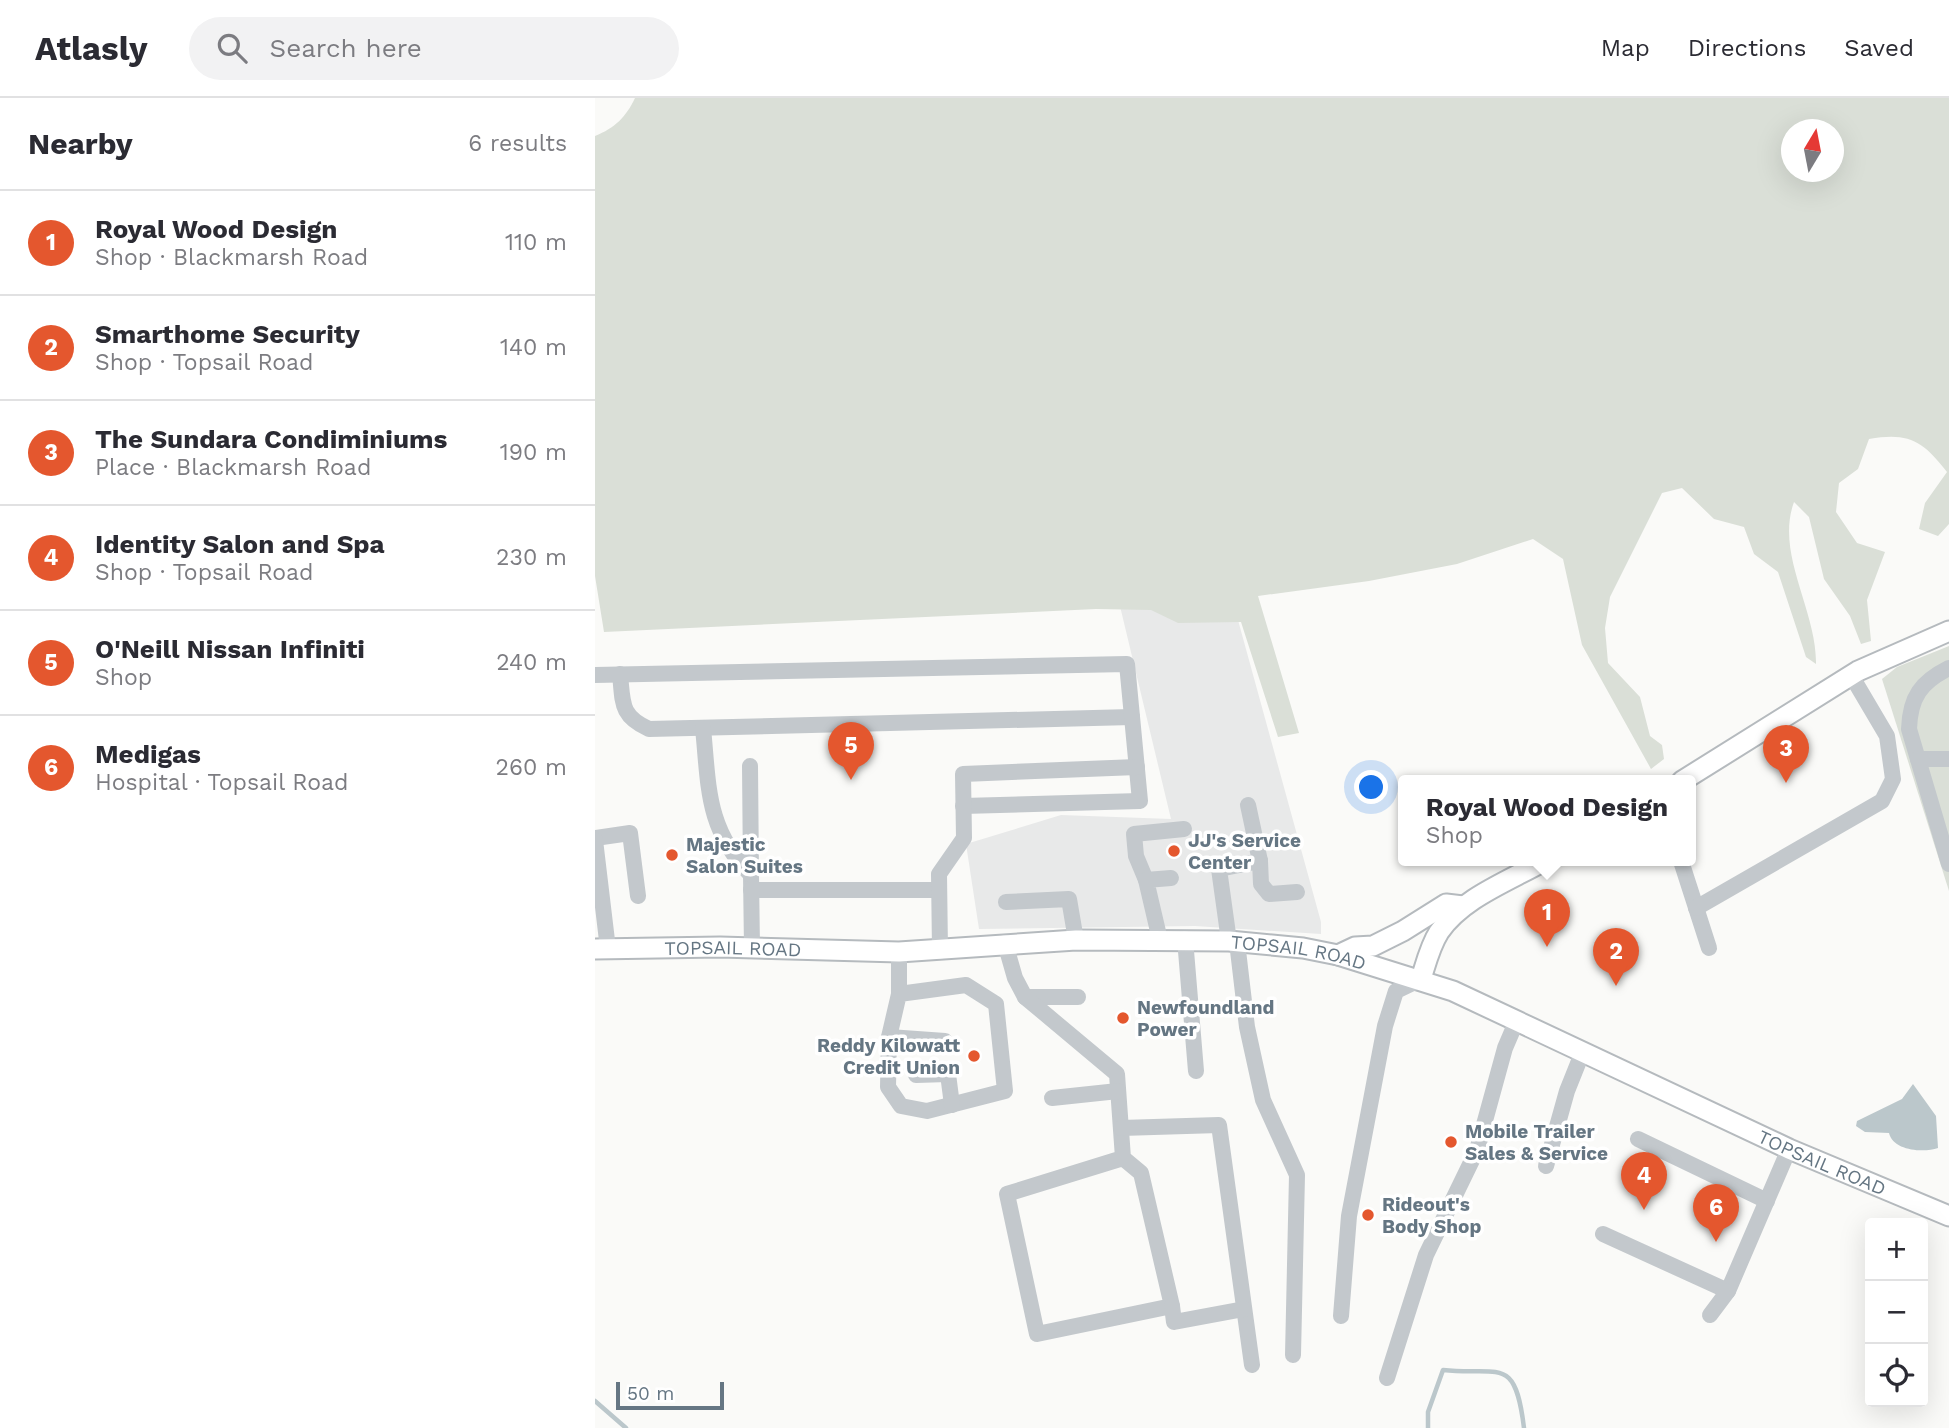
<!DOCTYPE html>
<html lang="en">
<head>
<meta charset="utf-8">
<style>
	body { margin:0; font-family:"Work Sans",sans-serif; background:#f2f2f3; color:#2b2b33 }
	.controls { position:absolute; right:21px; bottom:21px; display:grid; overflow:hidden; border-radius:7px; box-shadow:0 7px 28px #0002 }
	.controls button { width:63px; height:63px; display:grid; place-items:center; padding:0; border:0; border-bottom:2px solid #e1e1e2; background:#fff; color:#2b2b33; font:35px sans-serif }
	.compass { position:absolute; left:1186px; top:21px; width:63px; height:63px; border-radius:50%; background:#fff; box-shadow:0 7px 28px #0002; rotate:10deg }
	.scale { position:absolute; left:21px; bottom:18px; width:108px; box-sizing:border-box; padding-left:7px; border:4px solid #657683; border-top:0; font-size:19px; line-height:24px; white-space:nowrap; color:#657683; -webkit-text-stroke:5px #fff; paint-order:stroke }
	.you { position:absolute; left:777px; top:690px; width:24px; height:24px; margin:-18px; border:5px solid #fff; border-radius:50%; background:#1a73e8; box-shadow:0 0 0 10px #1a73e833 }
	.badge { display:grid; place-items:center; width:46px; height:46px; border-radius:50%; background:#e4572e; color:#fff; font-size:23px; font-weight:700 }
	.pin { position:absolute; translate:-50% -58px; filter:drop-shadow(0 2px 4px #0008) }
	.pin::after { content:''; position:absolute; top:37px; width:24px; height:21px; background:inherit; clip-path:polygon(0 0,100% 0,50% 100%) }
	.popup { position:absolute; left:803px; top:677px; width:298px; height:91px; box-sizing:border-box; display:grid; place-content:center; border-radius:7px; background:#fff; filter:drop-shadow(0 2px 5px #0005); font-size:23px; white-space:nowrap; color:#7c7c81 }
	.popup b { font-size:26px; color:#2b2b33 }
	.popup::after { content:''; position:absolute; left:50%; top:100%; margin-left:-14px; border:14px solid transparent; border-top-color:#fff }
	.list { margin:0; padding:0; list-style:none }
	h2 { display:flex; justify-content:space-between; align-items:center; height:91px; margin:0; padding:0 28px; font-size:30px }
	h2 small { font-size:23px; font-weight:400; color:#7c7c81 }
	.list li { display:grid; grid-template-columns:46px 1fr auto; gap:21px; align-items:center; box-sizing:border-box; height:105px; padding:0 28px; border-top:2px solid #e1e1e2 }
	.list b { display:block; font-size:26px; white-space:nowrap }
	.list p { margin:0; font-size:23px; white-space:nowrap; color:#7c7c81 }
	.list em { font-size:23px; font-style:normal; color:#7c7c81 }
	.icon { flex:none; width:38px; height:38px; fill:none; stroke:currentColor; stroke-width:2; stroke-linecap:round; stroke-linejoin:round }
	.map { position:relative; flex:none; width:1354px; height:1330px; overflow:hidden }
	header { display:flex; align-items:center; gap:42px; box-sizing:border-box; height:98px; padding:0 35px; background:#fff; border-bottom:2px solid #e1e1e2 }
	header strong { font-size:33px }
	nav { display:flex; gap:38px; margin-inline-start:auto; font-size:24px }
	.search { width:490px; height:63px; background:#f2f2f3; display:flex; align-items:center; gap:18px; box-sizing:border-box; padding:0 24px; border-radius:38px; color:#7c7c81; font-size:26px }
	main { display:flex }
	aside { flex:1; background:#fff }
	.map>svg:first-child { display:block }
	.built { fill:#e8e9e9 }
	.green { fill:#dadfd7; fill-rule:evenodd }
	.water { fill:#bbc7cb }
	.lines { fill:none; stroke-linecap:round; stroke-linejoin:round }
	.stream { stroke:#bbc7cb; stroke-width:4.5 }
	.major-casing { stroke:#b5babe; stroke-width:23 }
	.minor { stroke:#c3c8cc; stroke-width:16 }
	.major { stroke:#fff; stroke-width:19 }
	.poi-dot { fill:#e4572e; stroke:#fff; stroke-width:2.5 }
	.labels { text-anchor:middle; dominant-baseline:central; stroke-width:7; stroke-linejoin:round; paint-order:stroke }
	.poi-label { font-size:19px; font-weight:bold; fill:#657683; stroke:#fff; text-anchor:start }
	.street-label { font-size:19px; fill:#657683; stroke:#fff }
</style>
</head>
<body>
<header>
<strong>Atlasly</strong>
<div class="search"><svg class="icon" aria-label="search" viewBox="0 0 24 24"><circle cx="10" cy="10" r="6"/><path d="M15 15l6 6"/></svg>Search here</div>
<nav><a>Map</a><a>Directions</a><a>Saved</a></nav>
</header>
<main>
<aside>
<h2>Nearby<small>6 results</small></h2>
<ul class="list">
<li><span class="badge">1</span><div><b>Royal Wood Design</b><p>Shop · Blackmarsh Road</p></div><em>110 m</em></li>
<li><span class="badge">2</span><div><b>Smarthome Security</b><p>Shop · Topsail Road</p></div><em>140 m</em></li>
<li><span class="badge">3</span><div><b>The Sundara Condiminiums</b><p>Place · Blackmarsh Road</p></div><em>190 m</em></li>
<li><span class="badge">4</span><div><b>Identity Salon and Spa</b><p>Shop · Topsail Road</p></div><em>230 m</em></li>
<li><span class="badge">5</span><div><b>O'Neill Nissan Infiniti</b><p>Shop</p></div><em>240 m</em></li>
<li><span class="badge">6</span><div><b>Medigas</b><p>Hospital · Topsail Road</p></div><em>260 m</em></li>
</ul>
</aside>
<div class="map">
<svg width="1354" height="1330" viewBox="0 0 1354 1330">
	<rect width="100%" height="100%" fill="#fafaf8"/>
	<path class="built" d="M635,493L726,824V836L600,828L384,831L371,746L466,717L576,721L524,504Z"/>
	<g class="green">
		<path d="M40,0H1354V426L1343,438L1324,431L1330,405L1352,374C1328,343 1314,334 1274,341L1263,371L1244,385L1241,414L1262,445L1290,454L1272,502L1276,543L1266,546L1255,518L1229,481L1214,419L1199,404C1180,456 1222,512 1221,566L1211,559L1183,474L1159,456L1149,429L1119,421L1087,390L1067,395L1015,499L1010,530L1013,565L1045,599L1055,638L1067,647L1069,661L1056,671L987,547L968,461L938,441L862,466L774,483L663,498L704,635L683,639L646,524L583,525L556,512L501,511L9,534L0,478V38C20,30 31,19 40,0ZM1196,32H1238V74H1196Z"/>
		<path d="M1354,548V793L1287,581L1302,569Z"/>
	</g>
	<path class="water" d="M1318,986L1341,1018L1343,1050C1329,1055 1298,1053 1294,1035L1270,1034L1261,1028L1262,1023L1307,1001Z"/>
	<g class="lines">
		<g class="stream">
			<path d="M0,1303L31,1330"/>
			<path d="M833,1330V1314L848,1272C905,1278 920,1256 929,1330"/>
		</g>
		<g class="major-casing">
			<g id="major">
				<path d="M1087,683L1263,573L1354,533"/>
				<path id="s1" d="M0,851L125,849L304,854L481,842L634,843L708,850L743,857L858,893L1194,1051L1354,1118"/>
				<path d="M743,857L760,849L778,848L808,833L851,806L868,808"/>
				<path d="M826,881C831,865 835,848 844,834C867,800 914,783 949,763"/>
			</g>
		</g>
		<g class="minor">
			<path d="M1354,570C1326,584 1315,599 1314,631L1354,766"/>
			<path d="M25,576C28,605 25,618 54,631L537,619"/>
			<path d="M0,577L532,566L545,703L368,708"/>
			<path d="M108,630C114,690 111,731 156,777L157,850"/>
			<path d="M1323,661H1354"/>
			<path d="M155,668L156,777"/>
			<path d="M0,740L35,735L43,798"/>
			<path d="M0,742L13,851"/>
			<path d="M665,763L666,786L674,796L702,794"/>
			<path d="M1086,763L1114,850"/>
			<path d="M551,782L541,758L539,736L589,731"/>
			<path d="M156,792H342"/>
			<path d="M411,804L474,801L481,842"/>
			<path d="M1101,810L1287,703L1298,681L1292,638L1256,577"/>
			<path d="M590,841L601,973"/>
			<path d="M565,842L551,782L576,780"/>
			<path d="M634,843L624,771L665,763L653,707"/>
			<path d="M642,844L652,929L668,1002L702,1077L698,1257"/>
			<path d="M410,845L420,880L430,899H483"/>
			<path d="M345,853L344,776L369,740L368,676L542,669"/>
			<path d="M304,896L371,887L401,906L410,993L332,1013L306,1008L293,989L294,939L304,896V854"/>
			<path d="M430,899L522,976L528,1060L412,1096L442,1236L577,1208L546,1075L528,1060"/>
			<path d="M294,939L350,943"/>
			<path d="M321,977L353,976L357,1007"/>
			<path d="M457,1000L523,993"/>
			<path d="M526,1030L624,1027L657,1267"/>
			<path d="M1043,1041L1172,1103"/>
			<path d="M951,1068L972,993L988,953"/>
			<path d="M1008,1136L1133,1193L1194,1051"/>
			<path d="M577,1208L579,1224L649,1211"/>
			<path d="M1115,1217L1133,1193"/>
			<path d="M746,1218L754,1118L790,928L801,893L826,881"/>
			<path d="M792,1280L831,1157L882,1052L910,950L922,922"/>
		</g>
		<use href="#major" class="major"/>
	</g>
	<g class="poi-dot">
		<circle cx="579" cy="753" r="7"/>
		<circle cx="77" cy="757" r="7"/>
		<circle cx="528" cy="920" r="7"/>
		<circle cx="379" cy="958" r="7"/>
		<circle cx="856" cy="1044" r="7"/>
		<circle cx="773" cy="1117" r="7"/>
	</g>
	<g class="labels">
		<g class="poi-label">
			<text x="593" y="742">JJ's Service<tspan x="593" dy="22">Center</tspan></text>
			<text x="91" y="746">Majestic<tspan x="91" dy="22">Salon Suites</tspan></text>
			<text x="542" y="909">Newfoundland<tspan x="542" dy="22">Power</tspan></text>
			<text x="365" y="947" text-anchor="end">Reddy Kilowatt<tspan x="365" dy="22">Credit Union</tspan></text>
			<text x="870" y="1033">Mobile Trailer<tspan x="870" dy="22">Sales &amp; Service</tspan></text>
			<text x="787" y="1106">Rideout's<tspan x="787" dy="22">Body Shop</tspan></text>
		</g>
		<g class="street-label">
			<text stroke="none"><textPath href="#s1" startOffset="138">TOPSAIL ROAD</textPath></text>
			<text stroke="none"><textPath href="#s1" startOffset="705">TOPSAIL ROAD</textPath></text>
			<text stroke="none"><textPath href="#s1" startOffset="1272">TOPSAIL ROAD</textPath></text>
		</g>
	</g>
</svg>
<div class="controls">
<button>+</button>
<button>−</button>
<button><svg class="icon" aria-label="locate" viewBox="0 0 24 24"><circle cx="12" cy="12" r="6"/><path d="M12 2v4M12 18v4M2 12h4M18 12h4"/></svg></button>
</div>
<svg class="compass" viewBox="-18 -18 36 36"><path d="M0-13l5 13h-10z" fill="#e53935"/><path d="M0 13l5-13h-10z" fill="#7c7c81"/></svg>
<div class="scale">50 m</div>
<div class="you"></div>
<div class="pin badge" style="left:952px;top:849px">1</div>
<div class="popup"><b>Royal Wood Design</b>Shop</div>
<div class="pin badge" style="left:1021px;top:888px">2</div>
<div class="pin badge" style="left:1191px;top:685px">3</div>
<div class="pin badge" style="left:1049px;top:1112px">4</div>
<div class="pin badge" style="left:256px;top:682px">5</div>
<div class="pin badge" style="left:1121px;top:1144px">6</div>
</div>
</main>
</body>
</html>
